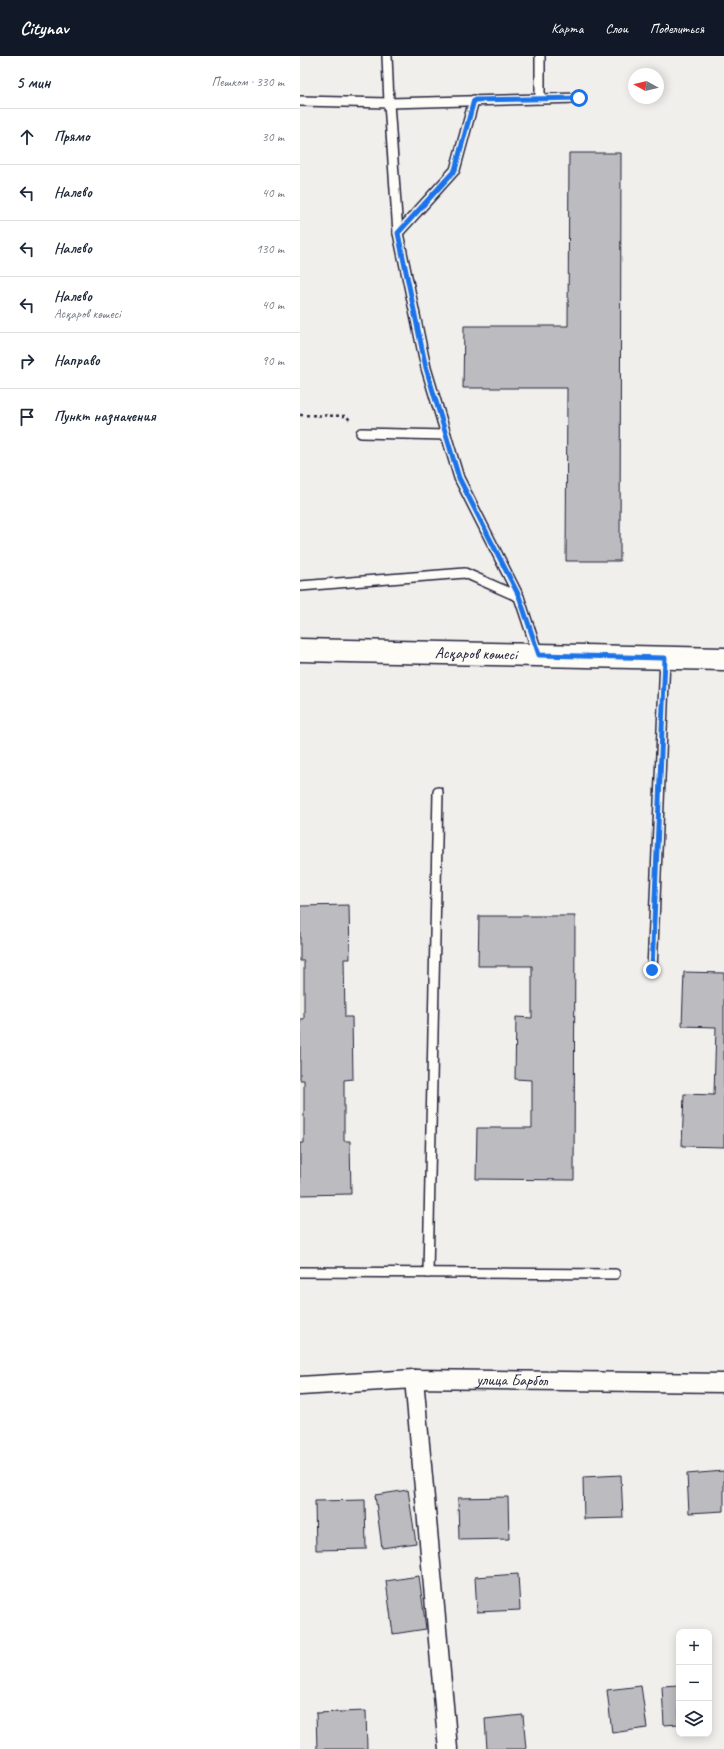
<!DOCTYPE html>
<html lang="ru">
<head>
<meta charset="utf-8">
<style>
	body { margin:0; font-family:Caveat,sans-serif; background:#f6f6f7; color:#1f2937 }
	.controls { position:absolute; right:12px; bottom:12px; display:grid; overflow:hidden; border-radius:8px; box-shadow:0 2px 10px #0003 }
	.controls button { width:36px; height:36px; display:grid; place-items:center; padding:0; border:0; border-bottom:1px solid #e0e1e3; background:#fff; color:#1f2937; font:20px sans-serif }
	.compass { position:absolute; left:328px; top:12px; width:36px; height:36px; border-radius:50%; background:#fff; box-shadow:0 2px 10px #0003; rotate:278deg }
	.stop { position:absolute; width:12px; height:12px; margin:-9px; border:3px solid #1a73e8; border-radius:50%; background:#fff }
	.stop.end { background:#1a73e8; border-color:#fff; box-shadow:0 1px 4px #0008 }
	.list { margin:0; padding:0; list-style:none }
	h2 { display:flex; justify-content:space-between; align-items:center; height:52px; margin:0; padding:0 16px; font-size:17px }
	h2 small { font-size:13px; font-weight:400; color:#747a83 }
	.list li { display:grid; grid-template-columns:26px 1fr auto; gap:12px; align-items:center; box-sizing:border-box; height:56px; padding:0 16px; border-top:1px solid #e0e1e3 }
	.list b { display:block; font-size:15px; white-space:nowrap }
	.list p { margin:0; font-size:13px; white-space:nowrap; color:#747a83 }
	.list em { font-size:13px; font-style:normal; color:#747a83 }
	.icon { flex:none; width:22px; height:22px; fill:none; stroke:currentColor; stroke-width:2; stroke-linecap:round; stroke-linejoin:round }
	.map { position:relative; flex:none; width:424px; height:1693px; overflow:hidden }
	header { display:flex; align-items:center; gap:24px; box-sizing:border-box; height:56px; padding:0 20px; background:#111827; color:#fff }
	header strong { font-size:19px }
	nav { display:flex; gap:22px; margin-inline-start:auto; font-size:14px }
	main { display:flex }
	aside { flex:1; background:#fff }
	.map>svg:first-child { display:block }
	.building { fill:#bcbcc0; stroke:#22223b }
	.lines { fill:none; stroke-linecap:round; stroke-linejoin:round }
	.lane-casing { stroke:#22223b; stroke-width:12 }
	.street-casing { stroke:#22223b; stroke-width:21 }
	.secondary-casing { stroke:#22223b; stroke-width:25 }
	.path { stroke:#22223b; stroke-width:2.5; stroke-dasharray:3 3; stroke-linecap:butt }
	.lane { stroke:#fdfcf7; stroke-width:9 }
	.street { stroke:#fdfcf7; stroke-width:18 }
	.secondary { stroke:#fdfcf7; stroke-width:22 }
	.route { stroke:#1a73e8; stroke-width:5 }
	.labels { text-anchor:middle; dominant-baseline:central; stroke-width:3; stroke-linejoin:round; paint-order:stroke }
	.street-label { font-size:16px; fill:#22223b; stroke:#fdfcf7 }
</style>
</head>
<body>
<header>
<strong>Citynav</strong>
<nav><a>Карта</a><a>Слои</a><a>Поделиться</a></nav>
</header>
<main>
<aside>
<h2>5 мин<small>Пешком · 330 m</small></h2>
<ul class="list">
<li><svg class="icon" aria-label="ahead" viewBox="0 0 24 24"><path d="M12 20V5M6 11l6-6 6 6"/></svg><div><b>Прямо</b></div><em>30 m</em></li>
<li><svg class="icon" aria-label="left" viewBox="0 0 24 24"><path d="M17 20v-9H6M10 6l-5 5 5 5"/></svg><div><b>Налево</b></div><em>40 m</em></li>
<li><svg class="icon" aria-label="left" viewBox="0 0 24 24"><path d="M17 20v-9H6M10 6l-5 5 5 5"/></svg><div><b>Налево</b></div><em>130 m</em></li>
<li><svg class="icon" aria-label="left" viewBox="0 0 24 24"><path d="M17 20v-9H6M10 6l-5 5 5 5"/></svg><div><b>Налево</b><p>Асқаров көшесі</p></div><em>40 m</em></li>
<li><svg class="icon" aria-label="right" viewBox="0 0 24 24"><path d="M7 20v-9h11M14 6l5 5-5 5"/></svg><div><b>Направо</b></div><em>90 m</em></li>
<li><svg class="icon" aria-label="arrive" viewBox="0 0 24 24"><path d="M6 21V4h12l-3 4 3 4H6"/></svg><div><b>Пункт назначения</b></div></li>
</ul>
</aside>
<div class="map">
<svg width="424" height="1693" viewBox="0 0 424 1693">
	<rect width="100%" height="100%" fill="#f0efec"/>
	<filter id="ink" filterUnits="userSpaceOnUse"><feTurbulence type="fractalNoise" baseFrequency=".025" numOctaves="2"/><feDisplacementMap in="SourceGraphic" scale="8" xChannelSelector="R" yChannelSelector="G"/><feConvolveMatrix kernelMatrix="1 2 1 2 8 2 1 2 1" color-interpolation-filters="sRGB"/></filter>
	<g filter="url(#ink)">
		<g class="building">
			<path d="M269,97H321L320,505H266L267,332H163L164,270H268Z"/>
			<path d="M49,849L50,903H44L45,961H52L53,1023L44,1024V1085H50L51,1138L0,1139V1087H4V1024H0V963H4V905H0V850Z"/>
			<path d="M179,860H275L274,1124L176,1123L177,1072H232V1024L215,1023L216,961L232,962V910H178Z"/>
			<path d="M384,916L424,917V1091L382,1090L384,1038L414,1039L416,971L382,970Z"/>
			<path d="M424,1415V1455L389,1457L387,1418Z"/>
			<path d="M321,1419L323,1462L284,1463L283,1421Z"/>
			<path d="M108,1434L116,1487L82,1492L75,1439Z"/>
			<path d="M208,1441L209,1483L159,1484L158,1442Z"/>
			<path d="M65,1444L66,1493L16,1494L15,1445Z"/>
			<path d="M218,1518L220,1554L177,1556L175,1521Z"/>
			<path d="M119,1520L126,1573L93,1578L86,1525Z"/>
			<path d="M379,1629V1668L364,1669L362,1630Z"/>
			<path d="M341,1630L347,1672L312,1677L307,1634Z"/>
			<path d="M66,1655L67,1693H17L16,1657Z"/>
			<path d="M223,1659L226,1693H187L185,1663Z"/>
		</g>
		<g class="lines">
			<g class="lane-casing">
				<g id="lane">
					<path d="M87,0L89,47L98,177L126,312L159,422L219,541"/>
					<path d="M240,0V43"/>
					<path d="M0,45L89,47L279,42"/>
					<path d="M98,177L155,114L174,44"/>
					<path d="M61,377L146,379"/>
					<path d="M0,530L165,517L219,541L238,598"/>
					<path d="M352,915L365,602"/>
					<path d="M0,1216L315,1218"/>
					<path d="M128,1217L138,736"/>
				</g>
			</g>
			<g class="street-casing">
				<g id="street">
					<path d="M114,1323L148,1693"/>
					<path id="s1" d="M0,1330L114,1323L424,1327"/>
				</g>
			</g>
			<g class="secondary-casing">
				<g id="secondary">
					<path id="s2" d="M0,594L424,603"/>
				</g>
			</g>
			<path class="path" d="M0,359L46,360L51,365"/>
			<use href="#lane" class="lane"/>
			<use href="#street" class="street"/>
			<use href="#secondary" class="secondary"/>
		</g>
	</g>
	<g class="lines" filter="url(#ink)">
		<path class="route" d="M279,42L174,44L155,114L98,177L126,312L159,422L219,540L239,599L365,602L352,914"/>
	</g>
	<g class="labels">
		<g class="street-label">
			<text stroke="none"><textPath href="#s2" startOffset="176">Асқаров көшесі</textPath></text>
			<text stroke="none"><textPath href="#s1" startOffset="212">улица Барбол</textPath></text>
		</g>
	</g>
</svg>
<div class="controls">
<button>+</button>
<button>−</button>
<button><svg class="icon" aria-label="layers" viewBox="0 0 24 24"><path d="M12 4l9 5-9 5-9-5zM3 14l9 5 9-5"/></svg></button>
</div>
<svg class="compass" viewBox="-18 -18 36 36"><path d="M0-13l5 13h-10z" fill="#e53935"/><path d="M0 13l5-13h-10z" fill="#747a83"/></svg>
<div class="stop" style="left:279px;top:42px"></div>
<div class="stop end" style="left:352px;top:914px"></div>
</div>
</main>
</body>
</html>
